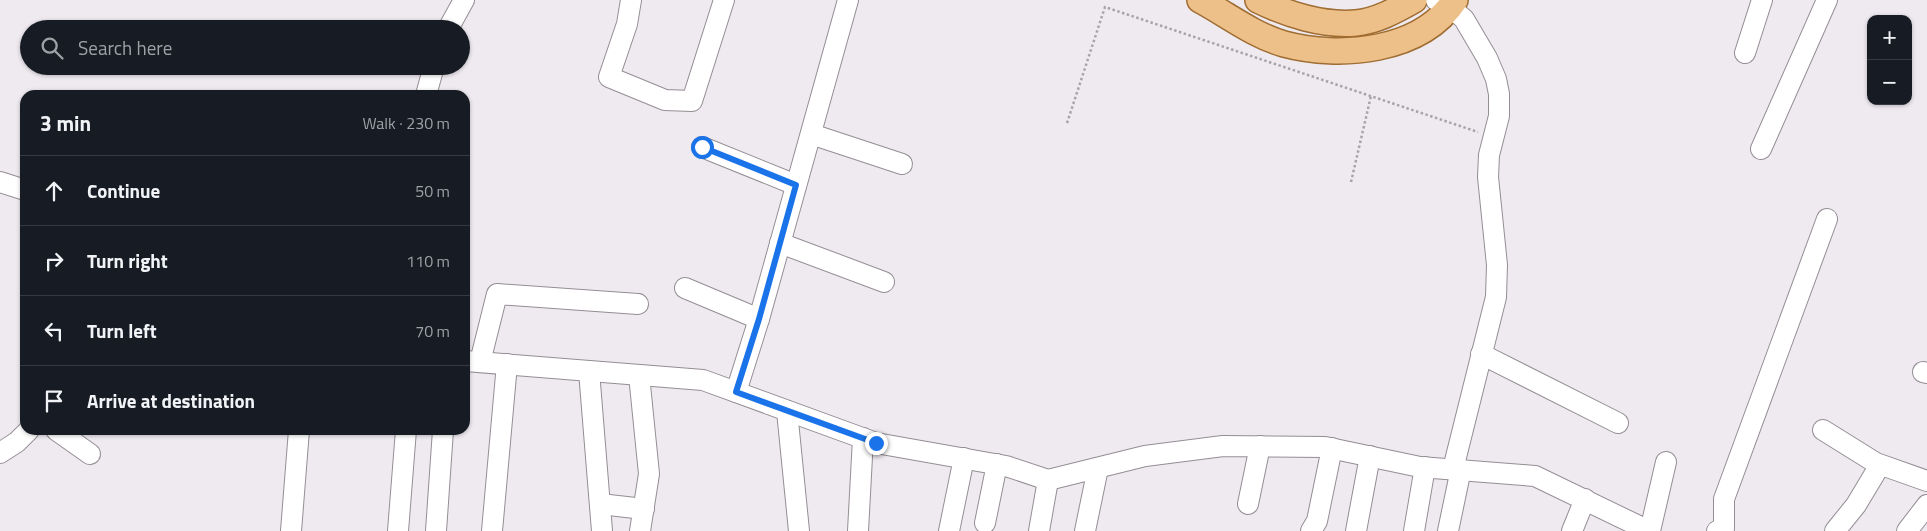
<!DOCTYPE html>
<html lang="en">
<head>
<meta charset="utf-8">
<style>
	body { margin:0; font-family:"Titillium Web",sans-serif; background:#20242c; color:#f1f3f6 }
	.controls { position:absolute; right:15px; top:15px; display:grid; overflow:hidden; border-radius:10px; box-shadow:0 1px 4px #0004 }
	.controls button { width:45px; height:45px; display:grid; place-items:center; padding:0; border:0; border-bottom:1px solid #363941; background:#171b24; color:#f1f3f6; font:25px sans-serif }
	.stop { position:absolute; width:15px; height:15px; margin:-11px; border:4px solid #1a73e8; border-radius:50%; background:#fff }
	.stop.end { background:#1a73e8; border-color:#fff; box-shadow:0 1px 5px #0008 }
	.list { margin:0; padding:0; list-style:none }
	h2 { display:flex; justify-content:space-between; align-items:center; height:65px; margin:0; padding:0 20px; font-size:21px }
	h2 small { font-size:16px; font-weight:400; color:#9ea1a6 }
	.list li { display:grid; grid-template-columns:32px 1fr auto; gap:15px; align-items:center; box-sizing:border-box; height:70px; padding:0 20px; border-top:1px solid #363941 }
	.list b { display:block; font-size:19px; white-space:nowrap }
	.list em { font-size:16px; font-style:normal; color:#9ea1a6 }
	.icon { flex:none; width:28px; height:28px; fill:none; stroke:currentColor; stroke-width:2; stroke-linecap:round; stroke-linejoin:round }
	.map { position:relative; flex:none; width:1927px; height:531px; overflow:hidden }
	.search { position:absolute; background:#171b24; box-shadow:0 1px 4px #0004; left:20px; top:20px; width:450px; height:55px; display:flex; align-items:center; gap:12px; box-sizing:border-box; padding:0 18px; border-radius:28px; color:#9ea1a6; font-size:19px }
	.panel { position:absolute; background:#171b24; box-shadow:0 1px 4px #0004; left:20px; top:90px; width:450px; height:345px; border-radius:15px }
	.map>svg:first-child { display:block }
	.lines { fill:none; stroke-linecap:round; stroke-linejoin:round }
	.minor-casing { stroke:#948e94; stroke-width:22 }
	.major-casing { stroke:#9f6d32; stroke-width:28 }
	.path { stroke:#a7a3a8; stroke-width:2.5; stroke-dasharray:2.5 2.5; stroke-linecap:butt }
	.minor { stroke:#fff; stroke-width:20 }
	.major { stroke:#edc089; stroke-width:25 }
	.route { stroke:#1a73e8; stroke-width:6 }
</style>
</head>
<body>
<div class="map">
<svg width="1927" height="531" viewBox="0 0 1927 531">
	<rect width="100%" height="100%" fill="#efeaf0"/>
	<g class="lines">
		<g class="minor-casing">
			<g id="minor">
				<path d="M631,0L627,24L609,77L665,100L692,101L724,0"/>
				<path d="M1436,0L1450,7L1464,19L1487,58L1496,79L1499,94V116L1489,155L1488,177L1497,265L1496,297L1453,469"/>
				<path d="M448,29L464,0"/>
				<path d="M1745,53L1762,0"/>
				<path d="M426,95L434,66"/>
				<path d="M811,134L902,164"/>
				<path d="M702,147L796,185"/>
				<path d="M1761,149L1827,0"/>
				<path d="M0,182L25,190"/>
				<path d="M780,243L884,282"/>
				<path d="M685,288L759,319"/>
				<path d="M1481,354L1618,423"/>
				<path d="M465,361L703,380L876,443L1006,466L1048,480L1145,456L1223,446L1325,447L1420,467L1535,476L1649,531"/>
				<path d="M480,362L497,294L638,304"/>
				<path d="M589,371L602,531"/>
				<path d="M1923,372L1927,373"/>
				<path d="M639,375L649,474L640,531"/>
				<path d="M736,392L759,319L848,0"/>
				<path d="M787,411L799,531"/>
				<path d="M56,430L90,454"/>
				<path d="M1823,430L1876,463L1927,481"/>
				<path d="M0,453L17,442L29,430"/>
				<path d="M600,504L644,509"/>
				<path d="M1248,504L1260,446"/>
				<path d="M985,523L997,464"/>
				<path d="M291,531L299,430"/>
				<path d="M398,531L406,430"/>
				<path d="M436,531L443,430"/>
				<path d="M492,531L507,364"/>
				<path d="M858,531L863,438"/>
				<path d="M949,531L964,458"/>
				<path d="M1039,531L1048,480"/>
				<path d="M1085,531L1098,468"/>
				<path d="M1311,531L1317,521L1332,448"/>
				<path d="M1356,531L1370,456"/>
				<path d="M1414,531L1425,467"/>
				<path d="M1448,531L1461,469"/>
				<path d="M1572,531L1585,499"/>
				<path d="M1650,531L1666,462"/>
				<path d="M1717,531L1724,528V499L1827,219"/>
				<path d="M1835,531L1856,505L1880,465"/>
				<path d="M1907,531L1927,505"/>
			</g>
		</g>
		<g class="major-casing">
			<g id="major">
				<path d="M1200,0C1228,15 1253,35 1284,44C1340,59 1421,52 1455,0"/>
				<path d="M1258,0C1286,14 1323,26 1356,23C1377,21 1396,10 1414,0"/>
			</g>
		</g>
		<g class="path">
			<path d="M1067,123L1105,7L1478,132"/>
			<path d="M1351,182L1371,96"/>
		</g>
		<use href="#minor" class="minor"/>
		<use href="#major" class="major"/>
	</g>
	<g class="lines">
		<path class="route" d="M702,147L796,185L759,319L736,392L876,443"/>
	</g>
</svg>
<div class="controls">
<button>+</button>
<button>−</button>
</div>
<div class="stop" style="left:702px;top:147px"></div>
<div class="stop end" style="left:876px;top:443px"></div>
<div class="search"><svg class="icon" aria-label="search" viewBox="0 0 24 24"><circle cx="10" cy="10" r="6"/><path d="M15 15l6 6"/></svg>Search here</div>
<section class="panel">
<h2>3 min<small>Walk · 230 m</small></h2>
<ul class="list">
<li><svg class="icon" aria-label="ahead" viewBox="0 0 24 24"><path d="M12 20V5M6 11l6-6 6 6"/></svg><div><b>Continue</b></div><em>50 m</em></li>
<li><svg class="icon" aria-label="right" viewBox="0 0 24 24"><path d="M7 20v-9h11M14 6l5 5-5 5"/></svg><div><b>Turn right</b></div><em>110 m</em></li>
<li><svg class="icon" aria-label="left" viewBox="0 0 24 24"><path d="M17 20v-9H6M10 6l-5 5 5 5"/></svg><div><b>Turn left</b></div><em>70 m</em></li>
<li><svg class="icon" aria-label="arrive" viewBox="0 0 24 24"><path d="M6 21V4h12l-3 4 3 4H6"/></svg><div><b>Arrive at destination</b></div></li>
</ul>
</section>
</div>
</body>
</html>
